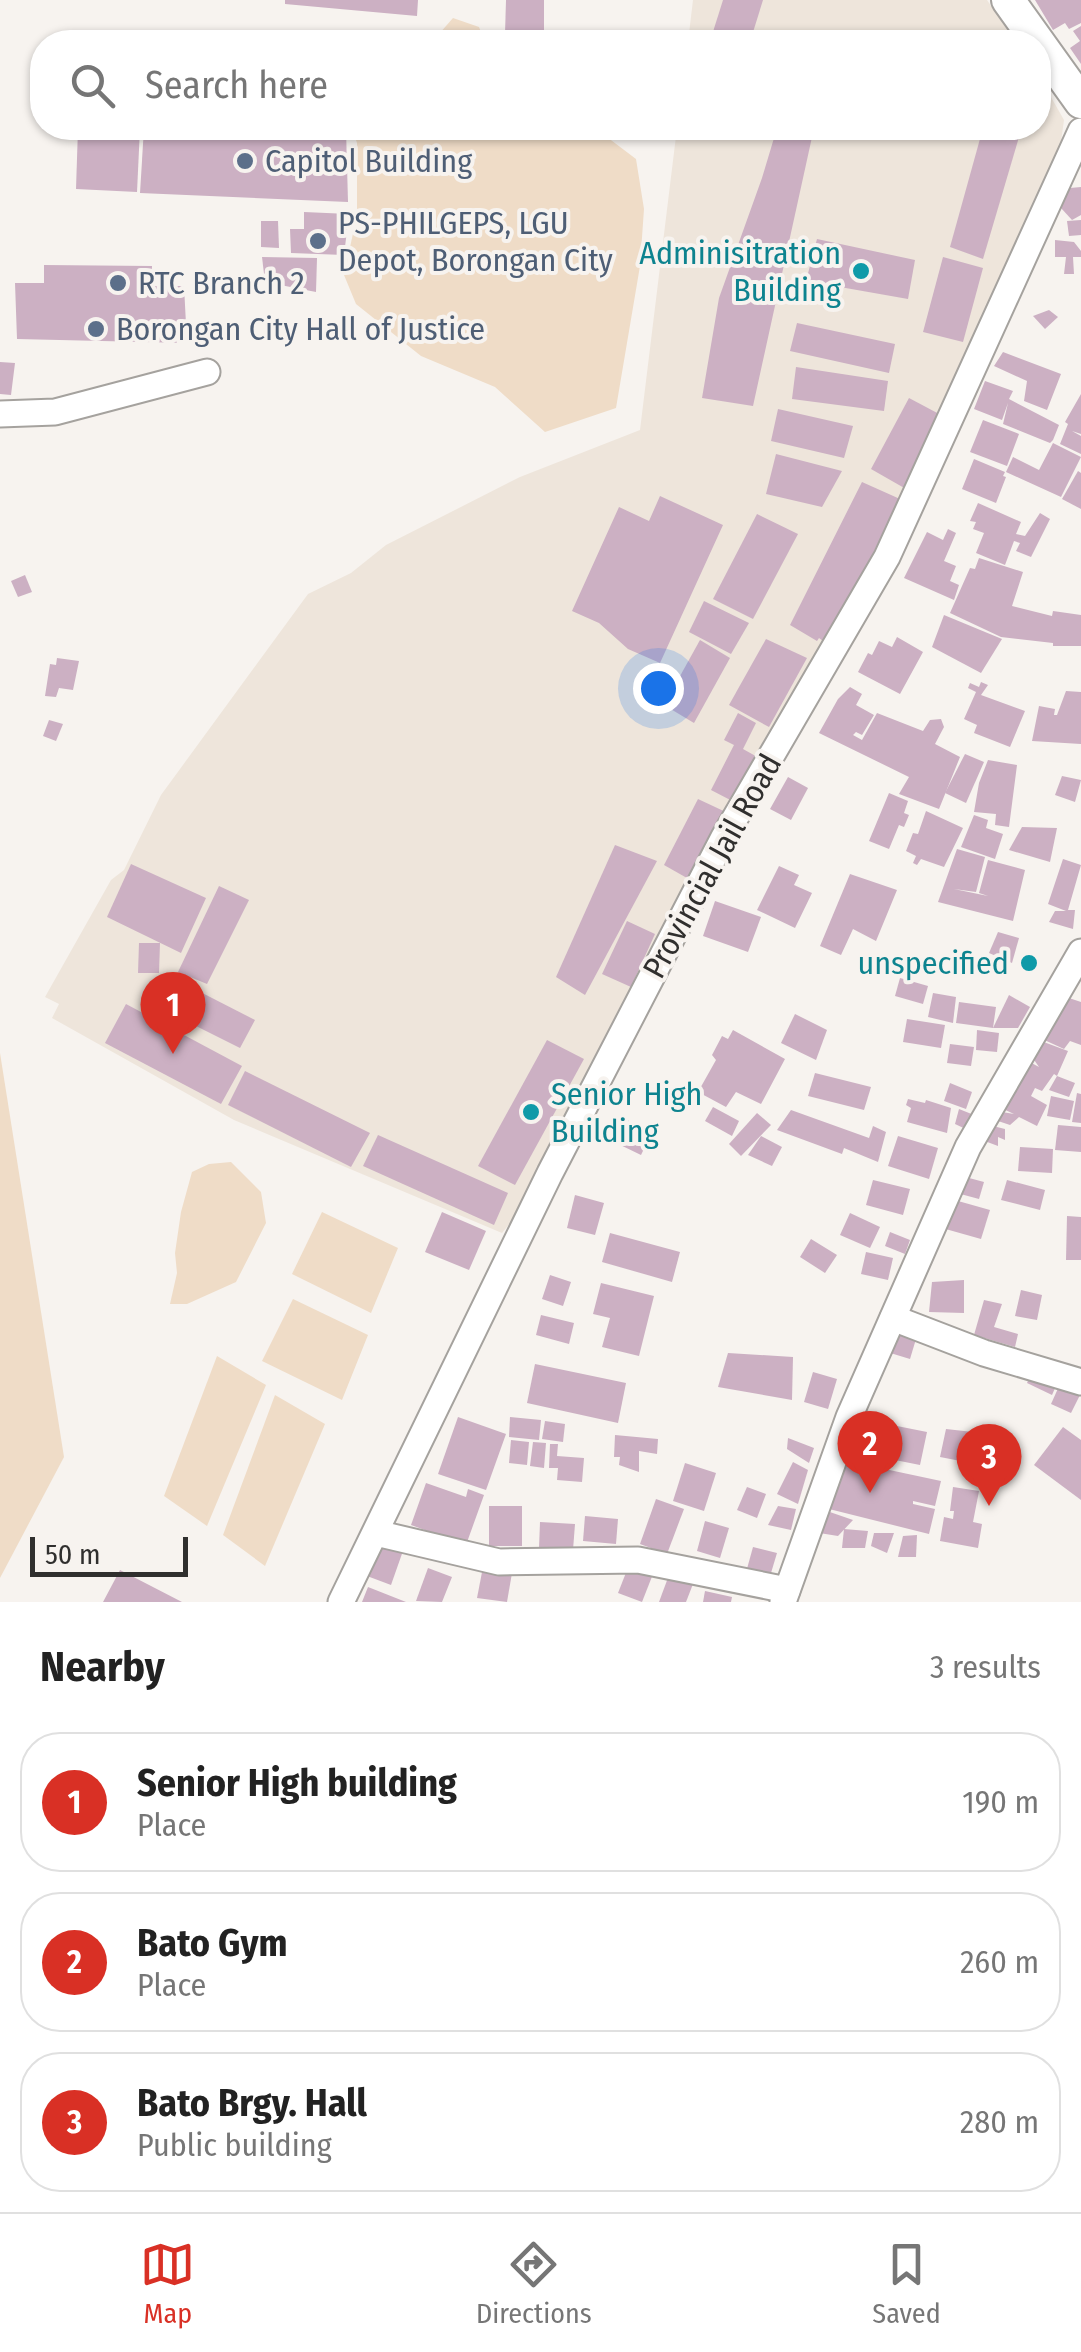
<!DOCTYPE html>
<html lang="en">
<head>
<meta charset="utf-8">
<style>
	body { margin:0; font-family:"Fira Sans Condensed",sans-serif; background:#f6f6f6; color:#222 }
	.scale { position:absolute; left:30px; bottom:25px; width:158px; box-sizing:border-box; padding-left:10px; border:5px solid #302f2e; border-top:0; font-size:28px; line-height:35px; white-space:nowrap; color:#302f2e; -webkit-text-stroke:8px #f7f3ef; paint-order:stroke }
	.you { position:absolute; left:658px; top:688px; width:35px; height:35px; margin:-25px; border:8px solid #fff; border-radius:50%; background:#1a73e8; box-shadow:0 0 0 15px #1a73e833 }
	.badge { display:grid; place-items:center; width:65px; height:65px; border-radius:50%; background:#d93025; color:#fff; font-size:32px; font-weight:700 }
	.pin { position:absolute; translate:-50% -82px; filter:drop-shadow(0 2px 5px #0008) }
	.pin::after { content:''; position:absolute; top:52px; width:35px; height:30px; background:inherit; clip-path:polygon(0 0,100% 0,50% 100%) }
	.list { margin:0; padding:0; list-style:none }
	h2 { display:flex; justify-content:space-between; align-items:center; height:130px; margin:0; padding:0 40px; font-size:42px }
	h2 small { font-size:32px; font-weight:400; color:#767676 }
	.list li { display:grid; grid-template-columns:65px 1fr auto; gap:30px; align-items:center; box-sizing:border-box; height:140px; margin:0 20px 20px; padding:0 20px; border:2px solid #e0e0e0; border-radius:40px }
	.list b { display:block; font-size:38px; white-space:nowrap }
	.list p { margin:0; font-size:32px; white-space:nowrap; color:#767676 }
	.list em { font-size:32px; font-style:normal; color:#767676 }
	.icon { flex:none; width:55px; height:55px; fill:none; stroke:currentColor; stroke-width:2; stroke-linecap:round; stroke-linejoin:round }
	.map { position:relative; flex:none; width:1081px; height:1602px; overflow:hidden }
	.search { position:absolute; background:#fff; box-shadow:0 2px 8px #0004; left:30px; right:30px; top:30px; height:110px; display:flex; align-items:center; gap:25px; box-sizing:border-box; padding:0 35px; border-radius:40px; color:#767676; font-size:38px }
	.sheet { height:610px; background:#fff }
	nav { display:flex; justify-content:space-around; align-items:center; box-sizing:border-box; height:140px; border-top:2px solid #e0e0e0; background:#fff; font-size:28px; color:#767676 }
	nav a { display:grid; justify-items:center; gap:5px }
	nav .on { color:#d93025 }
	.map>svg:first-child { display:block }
	.built { fill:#eee5db }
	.green { fill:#efdcc7 }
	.building { fill:#ccb0c3 }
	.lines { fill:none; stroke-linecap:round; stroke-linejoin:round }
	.minor-casing { stroke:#a5a29e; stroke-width:29 }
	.major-casing { stroke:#a5a29e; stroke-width:36 }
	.minor { stroke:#fff; stroke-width:25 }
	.major { stroke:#fff; stroke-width:32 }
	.service-dot { fill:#5c6f8a; stroke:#f7f3ef; stroke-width:4 }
	.culture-dot { fill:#0f9aa8; stroke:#f7f3ef; stroke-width:4 }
	.labels { text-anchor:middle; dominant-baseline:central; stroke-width:8; stroke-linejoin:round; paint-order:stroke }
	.service-label { font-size:32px; fill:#4e5e75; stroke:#f7f3ef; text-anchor:start }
	.culture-label { font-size:32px; fill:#0d838f; stroke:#f7f3ef; text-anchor:end }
	.street-label { font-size:32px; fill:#302f2e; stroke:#f7f3ef }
</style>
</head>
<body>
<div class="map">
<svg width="1081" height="1602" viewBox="0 0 1081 1602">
	<rect width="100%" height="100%" fill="#f7f3ef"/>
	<g class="built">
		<path d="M693,0H987L1016,42H688Z"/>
		<path d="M1039,76L1064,120L1060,149L957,401L521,1210L502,1233L234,1120L52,1018L59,1004L45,997L111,880L124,870L161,795L308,594L351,573L386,545L520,477L640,430L677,128H1038Z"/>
	</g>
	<g class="green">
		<path d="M453,18L479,27L485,42H432Z"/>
		<path d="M352,128H595L636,159L644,209L640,266L616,408L545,432L495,387L421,356L356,304L344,275L357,215V143Z"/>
		<path d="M0,1053L64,1457L0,1578Z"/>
		<path d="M231,1162L261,1192L266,1223L236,1282L187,1304H170L177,1273L175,1253L181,1212L192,1172L209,1164Z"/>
		<path d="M322,1212L398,1248L371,1313L292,1274Z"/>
		<path d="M293,1299L368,1335L342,1400L262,1361Z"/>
		<path d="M217,1356L266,1385L207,1526L164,1496Z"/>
		<path d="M275,1395L325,1424L265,1566L223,1535Z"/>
	</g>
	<g class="building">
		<path d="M285,0H418L417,16L285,4Z"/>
		<path d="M506,0H544V34H505Z"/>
		<path d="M723,0H763L750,42H734L712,35Z"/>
		<path d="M1035,0H1081V23L1069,29L1065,23L1053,30Z"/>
		<path d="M1081,26V64L1070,48L1080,41L1073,31Z"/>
		<path d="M78,128H140L137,192L76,189Z"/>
		<path d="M144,128L346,129L348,202L140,193Z"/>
		<path d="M777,128H814L753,406L702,398L719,298L762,178Z"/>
		<path d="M983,128L1019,137L983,259L950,247Z"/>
		<path d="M1081,187V215L1072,220L1061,208L1065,194L1070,188Z"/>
		<path d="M304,212L349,214L344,255L291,253L290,229H304Z"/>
		<path d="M1081,220V235L1069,236L1067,221Z"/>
		<path d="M261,221H278L279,248L261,247Z"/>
		<path d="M817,239L915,260L908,299L806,281Z"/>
		<path d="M1055,240L1074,242L1081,251V257H1073L1074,274H1064L1066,257H1055Z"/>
		<path d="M262,257L317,258L316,292L265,282Z"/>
		<path d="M943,257L983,268L963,342L923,332Z"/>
		<path d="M44,265L152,266L151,286H184L187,343L17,339L15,283H44Z"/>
		<path d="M1049,310L1058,317L1045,329L1033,316Z"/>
		<path d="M797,323L895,344L889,373L790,351Z"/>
		<path d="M1003,352L1061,374L1047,410L1024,401L1027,381L994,366Z"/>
		<path d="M0,362L15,363L11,395L0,394Z"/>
		<path d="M796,367L888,381L884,411L792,399Z"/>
		<path d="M985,381L1013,391L1009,399L1059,425L1053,440L1050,443L1003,424L1008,403L1002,420L974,409Z"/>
		<path d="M1081,394V434L1072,431L1081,436V454L1060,444L1068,424L1065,422Z"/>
		<path d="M909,398L941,415L906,489L871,469Z"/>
		<path d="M778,409L853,426L844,458L771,441Z"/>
		<path d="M983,420L1019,434L1007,466L970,452Z"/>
		<path d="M1053,443L1081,457L1061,497L1006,472L1013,457L1039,470Z"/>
		<path d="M776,454L842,471L822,507L766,494Z"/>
		<path d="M974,459L1005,472L1003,476L1006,477L996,503L962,489Z"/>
		<path d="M1078,471L1081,473V509L1062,499Z"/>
		<path d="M862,482L900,499L835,630L830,628L823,641L819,638L817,641L790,625Z"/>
		<path d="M660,496L723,525L660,663L628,649L599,623L572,611L619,507L649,521Z"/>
		<path d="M978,503L1021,522L1016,534L1025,536L1040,513L1050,519L1031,557L1016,551L1020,543L1014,541L1005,565L976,553L984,533L973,529L976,522L970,521Z"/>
		<path d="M757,514L798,534L753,619L713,599Z"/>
		<path d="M948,529L956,533L944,561L956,566L950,581L959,585L954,600L904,578L927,532L943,540Z"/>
		<path d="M979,558L1023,572L1012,606L1052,616L1053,611L1081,615V646H1053V643L1001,637L950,613L970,568L975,569Z"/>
		<path d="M25,575L32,592L18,597L11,581Z"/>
		<path d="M704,601L749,623L731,654L689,632Z"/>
		<path d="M944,615L1002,639L981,673L932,647Z"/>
		<path d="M897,637L923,652L900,694L858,672L868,653L872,655L879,641L892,647Z"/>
		<path d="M766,639L807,658L769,727L729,705Z"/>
		<path d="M700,640L730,658L694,723L664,705Z"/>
		<path d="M57,658L79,661L73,690L59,688L56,697L45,696L50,664L56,665Z"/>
		<path d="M981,682L988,685L981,695L1025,711L1010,747L974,733L977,725L964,719L976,692L968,688L970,683L979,687Z"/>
		<path d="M850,687L862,694L856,705L874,715L862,735L856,732L853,735L862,740L877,713L923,731L930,720L941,719L944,727L935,744L960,757L939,809L899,794L909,777L819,733L838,699Z"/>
		<path d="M1066,691L1081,692V744L1032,741L1039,706L1055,709L1054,715H1057Z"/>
		<path d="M738,713L756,723L743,749L761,759L738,804L711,790L734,745L724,740Z"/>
		<path d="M49,720L63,724L56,741L43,736Z"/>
		<path d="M965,754L984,762L966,803L945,793Z"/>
		<path d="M988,760L1017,765L1009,827L995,825L996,814L974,812L979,783Z"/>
		<path d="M1062,776L1081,780L1075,802L1055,795Z"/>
		<path d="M788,777L808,788L791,820L770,809Z"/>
		<path d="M889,793L908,801L904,813L909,815L904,827L899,825L889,849L869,841Z"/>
		<path d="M698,799L730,814L694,882L664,865Z"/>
		<path d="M926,811L963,828L944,867L921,859L917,865L913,863L916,856L906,851L913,833L918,834Z"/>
		<path d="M974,815L988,820L986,828L1003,834L995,859L961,847Z"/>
		<path d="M1022,827L1057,828L1050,862L1009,850Z"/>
		<path d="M615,845L657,861L585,995L556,977Z"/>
		<path d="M957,849L985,857L976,892L954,889L988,896L979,893L988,860L1025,870L1013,921L938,902Z"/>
		<path d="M1063,859L1081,865L1068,910H1075L1073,929L1049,922L1055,911H1066L1048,904Z"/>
		<path d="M131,864L206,898L181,953L107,917Z"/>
		<path d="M779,866L799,875L794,885L812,893L795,928L757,910Z"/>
		<path d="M850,874L897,890L876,941L853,929L841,955L820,946Z"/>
		<path d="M219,886L249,900L207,984L178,972Z"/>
		<path d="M715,901L761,917L748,952L703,936Z"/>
		<path d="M627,921L655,934L631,987L602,974Z"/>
		<path d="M998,932L1019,938L1012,963L989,953Z"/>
		<path d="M139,943H160L159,973H138Z"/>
		<path d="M171,977L255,1020L240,1048L156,1006Z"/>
		<path d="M900,978L928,986L923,1004L895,996Z"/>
		<path d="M933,993L956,997L953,1023L928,1017Z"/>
		<path d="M1009,995L1030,1007L1018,1028H993Z"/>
		<path d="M1063,996L1081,1002V1045L1070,1041L1064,1049L1040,1038Z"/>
		<path d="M959,1002L996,1007L993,1028L956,1023Z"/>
		<path d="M126,1004L242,1066L221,1104L105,1043Z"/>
		<path d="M795,1014L827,1030L816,1060L781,1043Z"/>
		<path d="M907,1019L945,1025L941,1048L903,1042Z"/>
		<path d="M733,1030L785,1059L761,1104L736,1092L726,1107L698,1092L716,1060L712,1055L722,1036L728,1039Z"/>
		<path d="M977,1030L999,1033L997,1052L976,1050Z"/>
		<path d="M547,1040L584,1059L515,1185L478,1166Z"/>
		<path d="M1041,1041L1068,1051L1057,1076L1075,1083L1069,1097L1049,1090L1057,1076L1054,1074L1042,1091L1035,1088L1031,1096L1047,1105L1037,1126L1019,1117L1010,1125L986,1117L990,1110L1014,1114L999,1107L1026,1060L1039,1067L1030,1054Z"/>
		<path d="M950,1044L974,1047L971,1066L947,1063Z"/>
		<path d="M245,1071L370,1133L351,1167L228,1105Z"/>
		<path d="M815,1073L871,1087L864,1110L808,1096Z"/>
		<path d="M950,1083L972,1092L966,1109L944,1101Z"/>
		<path d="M1077,1093L1081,1094V1123L1072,1122Z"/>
		<path d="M1051,1096L1074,1101L1070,1120L1047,1116Z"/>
		<path d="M908,1099L925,1103L926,1100L951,1108L947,1133L907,1122L911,1108L906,1105Z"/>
		<path d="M713,1107L739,1121L732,1136L705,1121Z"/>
		<path d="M959,1109L979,1117L972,1132L955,1124Z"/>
		<path d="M791,1110L869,1138L873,1126L886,1132L878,1162L844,1148L842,1154L777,1130Z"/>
		<path d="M757,1113L771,1125L741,1156L729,1144Z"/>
		<path d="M621,1117L652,1132L641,1155L610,1140Z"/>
		<path d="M985,1124L1005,1129V1140L998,1137V1146L974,1137Z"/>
		<path d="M1058,1125L1081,1127V1152L1055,1150Z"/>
		<path d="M378,1135L508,1193L494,1225L363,1166Z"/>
		<path d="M761,1136L782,1147L772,1166L748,1155Z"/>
		<path d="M898,1136L938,1148L929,1179L888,1166Z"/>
		<path d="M1020,1147L1053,1149L1052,1173L1018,1171Z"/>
		<path d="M958,1175L984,1182L979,1199L953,1192Z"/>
		<path d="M873,1180L910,1189L903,1215L866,1205Z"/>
		<path d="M1007,1180L1045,1190L1040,1210L1001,1200Z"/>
		<path d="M575,1195L604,1203L595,1235L567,1228Z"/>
		<path d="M951,1199L990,1210L981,1239L942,1228Z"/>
		<path d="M442,1212L486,1231L469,1270L425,1252Z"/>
		<path d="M850,1213L880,1227L870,1248L840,1235Z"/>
		<path d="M1067,1216L1081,1217V1260H1066Z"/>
		<path d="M890,1232L910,1240L905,1254L885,1246Z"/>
		<path d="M610,1233L680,1252L672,1282L602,1262Z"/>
		<path d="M811,1239L837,1255L825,1273L800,1257Z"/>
		<path d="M866,1252L893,1258L888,1280L861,1274Z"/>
		<path d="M550,1275L571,1282L563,1306L542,1299Z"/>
		<path d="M964,1280V1313L929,1312L932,1282Z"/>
		<path d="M601,1283L654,1296L639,1356L602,1347L610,1318L593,1314Z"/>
		<path d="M1021,1290L1042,1295L1037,1320L1015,1316Z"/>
		<path d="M984,1300L1002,1304L994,1327L1018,1334L1015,1347L974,1335Z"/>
		<path d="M541,1315L574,1323L569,1344L536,1335Z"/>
		<path d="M895,1322L919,1329L910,1359L887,1352Z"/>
		<path d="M728,1353L793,1357L792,1400L718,1387Z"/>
		<path d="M535,1364L626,1383L618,1423L527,1403Z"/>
		<path d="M1033,1371L1059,1379L1052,1395L1027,1383Z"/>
		<path d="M813,1372L837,1379L828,1409L804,1402Z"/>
		<path d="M1060,1384L1081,1393L1071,1413L1051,1404Z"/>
		<path d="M855,1407L879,1414L873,1436L849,1430Z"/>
		<path d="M458,1417L506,1434L486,1490L438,1474Z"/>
		<path d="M510,1417L541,1420L539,1440L509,1437Z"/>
		<path d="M545,1421L565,1424L563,1442L542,1439Z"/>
		<path d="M897,1426L927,1432L920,1465L890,1459Z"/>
		<path d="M1063,1427L1081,1440V1500L1034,1465Z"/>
		<path d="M946,1429L973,1432L971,1463L940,1457Z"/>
		<path d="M615,1435L658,1439L657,1454L639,1451V1472L619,1465L620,1457H614Z"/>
		<path d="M788,1438L814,1448L809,1463L787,1449Z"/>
		<path d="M511,1440L529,1442L527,1465L509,1463Z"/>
		<path d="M533,1442L546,1443L544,1468L530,1466Z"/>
		<path d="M550,1444H558L557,1456L584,1458L582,1482L557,1480L558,1468H549Z"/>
		<path d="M833,1458L941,1481L935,1506L913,1501V1504L935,1509L929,1534L821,1507Z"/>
		<path d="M793,1462L808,1470L798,1504L777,1494Z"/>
		<path d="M685,1463L716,1473L704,1511L673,1501Z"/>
		<path d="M426,1483L466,1497L468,1489L484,1495L466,1545L411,1525Z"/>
		<path d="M747,1487L766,1494L757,1518L737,1510Z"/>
		<path d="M953,1487L979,1491L973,1522L982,1524L978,1548L940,1541L944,1517L953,1519L954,1511H950Z"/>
		<path d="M656,1499L684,1509L667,1554L640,1544Z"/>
		<rect x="489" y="1506" width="33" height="40"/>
		<path d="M778,1506L796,1509L791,1530L768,1525Z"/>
		<path d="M824,1510L853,1520L838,1536L813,1532Z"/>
		<path d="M585,1516L618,1519L616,1544L583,1541Z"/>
		<path d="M705,1521L729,1528L720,1558L697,1551Z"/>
		<path d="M540,1522L575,1524L573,1550L539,1549Z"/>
		<path d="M844,1529L868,1531L865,1548H842Z"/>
		<path d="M874,1533H894L887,1553L871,1546Z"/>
		<path d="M917,1535L916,1557H898L903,1536Z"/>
		<path d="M381,1540L404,1548L391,1585L367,1576Z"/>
		<path d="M753,1547L777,1553L768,1583L745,1576Z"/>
		<path d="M629,1565L653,1574L642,1602L618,1593Z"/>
		<path d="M483,1567L512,1573L507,1602L477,1598Z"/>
		<path d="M428,1568L452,1577L442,1602L416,1601Z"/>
		<path d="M120,1570L182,1602H103Z"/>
		<path d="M669,1575L693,1584L686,1602H659Z"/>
		<path d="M368,1587L406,1602H362Z"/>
		<path d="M705,1591L732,1597L731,1602H703Z"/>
	</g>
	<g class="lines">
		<g class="minor-casing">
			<g id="minor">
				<path d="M0,414L55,412L207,372"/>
				<path d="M893,1318L984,1353L1081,1382"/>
				<path d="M376,1533L499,1562L638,1560L787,1590"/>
				<path d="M341,1602L550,1173L724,837L887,557L1081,131"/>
				<path d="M783,1602L849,1417L968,1147L1081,952"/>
			</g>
		</g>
		<g class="major-casing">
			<path id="major" d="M1008,0L1081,102"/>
		</g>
		<use href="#minor" class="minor"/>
		<use href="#major" class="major"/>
	</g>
	<g class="service-dot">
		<circle cx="245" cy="161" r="10"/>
		<circle cx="318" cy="241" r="10"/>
		<circle cx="118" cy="283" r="10"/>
		<circle cx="96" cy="329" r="10"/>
	</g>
	<g class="culture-dot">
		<circle cx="861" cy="271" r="10"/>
		<circle cx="1029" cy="963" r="10"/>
		<circle cx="531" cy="1112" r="10"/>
	</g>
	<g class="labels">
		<g class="service-label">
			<text x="265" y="161">Capitol Building</text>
			<text x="338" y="223">PS-PHILGEPS, LGU<tspan x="338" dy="37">Depot, Borongan City</tspan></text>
			<text x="138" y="283">RTC Branch 2</text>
			<text x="116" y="329">Borongan City Hall of Justice</text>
		</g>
		<g class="culture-label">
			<text x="841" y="253">Adminisitration<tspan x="841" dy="37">Building</tspan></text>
			<text x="1009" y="963">unspecified</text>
			<text x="551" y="1094" text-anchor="start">Senior High<tspan x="551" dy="37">Building</tspan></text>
		</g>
		<g class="street-label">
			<text transform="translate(712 866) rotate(-61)">Provincial Jail Road</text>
		</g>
	</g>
</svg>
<div class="scale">50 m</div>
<div class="you"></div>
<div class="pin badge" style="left:173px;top:1054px">1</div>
<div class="pin badge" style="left:870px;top:1493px">2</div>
<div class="pin badge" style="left:989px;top:1506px">3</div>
<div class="search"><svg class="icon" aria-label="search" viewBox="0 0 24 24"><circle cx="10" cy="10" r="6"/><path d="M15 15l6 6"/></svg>Search here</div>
</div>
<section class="sheet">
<h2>Nearby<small>3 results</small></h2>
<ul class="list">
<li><span class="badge">1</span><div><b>Senior High building</b><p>Place</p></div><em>190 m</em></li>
<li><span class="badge">2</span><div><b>Bato Gym</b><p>Place</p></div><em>260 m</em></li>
<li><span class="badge">3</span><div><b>Bato Brgy. Hall</b><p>Public building</p></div><em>280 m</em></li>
</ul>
</section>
<nav>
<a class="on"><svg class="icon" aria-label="map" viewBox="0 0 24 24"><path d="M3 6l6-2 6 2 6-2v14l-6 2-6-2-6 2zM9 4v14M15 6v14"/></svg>Map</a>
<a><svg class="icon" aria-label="directions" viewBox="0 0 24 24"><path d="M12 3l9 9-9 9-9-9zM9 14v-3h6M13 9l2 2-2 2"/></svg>Directions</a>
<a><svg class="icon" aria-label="saved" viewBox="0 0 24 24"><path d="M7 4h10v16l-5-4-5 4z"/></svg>Saved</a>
</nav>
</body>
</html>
